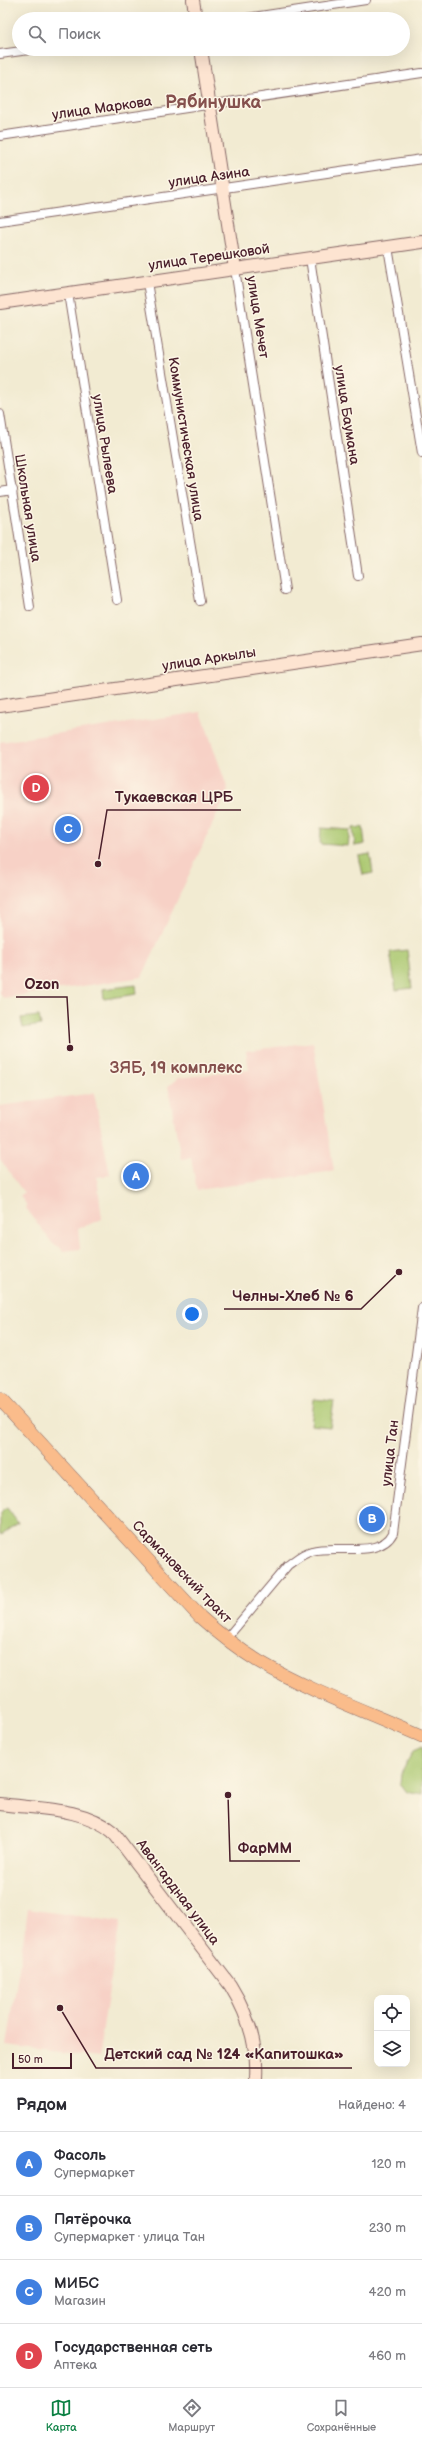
<!DOCTYPE html>
<html lang="ru">
<head>
<meta charset="utf-8">
<style>
	body { margin:0; font-family:"Balsamiq Sans",sans-serif; background:#f2f2f3; color:#2b2b33 }
	.controls { position:absolute; right:12px; bottom:12px; display:grid; overflow:hidden; border-radius:8px; box-shadow:0 4px 16px #0002 }
	.controls button { width:36px; height:36px; display:grid; place-items:center; padding:0; border:0; border-bottom:1px solid #e1e1e2; background:#fff; color:#2b2b33; font:20px sans-serif }
	.scale { position:absolute; left:12px; bottom:10px; width:60px; box-sizing:border-box; padding-left:4px; border:2px solid #4a1f2b; border-top:0; font-size:11px; line-height:14px; white-space:nowrap; color:#4a1f2b; -webkit-text-stroke:3px #fcf5e5; paint-order:stroke }
	.you { position:absolute; left:192px; top:1314px; width:14px; height:14px; margin:-10px; border:3px solid #fff; border-radius:50%; background:#1a73e8; box-shadow:0 0 0 6px #1a73e833 }
	.badge { display:grid; place-items:center; width:26px; height:26px; border-radius:50%; background:#0b8043; color:#fff; font-size:13px; font-weight:700 }
	.pin { position:absolute; translate:-50% -50%; border:2px solid #fff; box-shadow:0 1px 4px #0006 }
	.list { margin:0; padding:0; list-style:none }
	h2 { display:flex; justify-content:space-between; align-items:center; height:52px; margin:0; padding:0 16px; font-size:17px }
	h2 small { font-size:13px; font-weight:400; color:#7c7c81 }
	.list li { display:grid; grid-template-columns:26px 1fr auto; gap:12px; align-items:center; box-sizing:border-box; height:64px; padding:0 16px; border-top:1px solid #e1e1e2 }
	.list b { display:block; font-size:15px; white-space:nowrap }
	.list p { margin:0; font-size:13px; white-space:nowrap; color:#7c7c81 }
	.list em { font-size:13px; font-style:normal; color:#7c7c81 }
	.icon { flex:none; width:22px; height:22px; fill:none; stroke:currentColor; stroke-width:2; stroke-linecap:round; stroke-linejoin:round }
	.map { position:relative; flex:none; width:422px; height:2079px; overflow:hidden }
	.search { position:absolute; background:#fff; box-shadow:0 4px 16px #0002; left:12px; right:12px; top:12px; height:44px; display:flex; align-items:center; gap:10px; box-sizing:border-box; padding:0 14px; border-radius:22px; color:#7c7c81; font-size:15px }
	.sheet { height:308px; background:#fff }
	nav { display:flex; justify-content:space-around; align-items:center; box-sizing:border-box; height:56px; border-top:1px solid #e1e1e2; background:#fff; font-size:11px; color:#7c7c81 }
	nav a { display:grid; justify-items:center; gap:2px }
	nav .on { color:#0b8043 }
	.map>svg:first-child { display:block }
	.built { fill:#f7d1c6 }
	.green { fill:#aac870; stroke:#7a744e }
	.lines { fill:none; stroke-linecap:round; stroke-linejoin:round }
	.street-casing { stroke:#856665; stroke-width:10 }
	.secondary-casing { stroke:#856665; stroke-width:14 }
	.primary-casing { stroke:#856665; stroke-width:14 }
	.street { stroke:#fff; stroke-width:8 }
	.secondary { stroke:#fde4d1; stroke-width:12 }
	.primary { stroke:#fabc8b; stroke-width:13 }
	.labels { text-anchor:middle; dominant-baseline:central; stroke-width:3; stroke-linejoin:round; paint-order:stroke }
	.street-label { font-size:14px; fill:#4a1f2b; stroke:#fcf5e5 }
	.quarter-label { font-size:16px; font-weight:bold; fill:#85504d; stroke:#fcf5e5 }
	.district-label { font-size:18px; font-weight:bold; fill:#85504d; stroke:#fcf5e5 }
	.leader { fill:none; stroke:#4a1f2b; stroke-width:1.5 }
	.callout-dot { fill:#4a1f2b; stroke:#fcf5e5; stroke-width:1.5 }
	.callout-label { font-size:15px; text-anchor:middle; font-weight:bold; fill:#4a1f2b; stroke:#fcf5e5; stroke-width:3; stroke-linejoin:round; paint-order:stroke }
</style>
</head>
<body>
<div class="map">
<svg width="422" height="2079" viewBox="0 0 422 2079">
	<rect width="100%" height="100%" fill="#fcf5e5"/>
	<filter id="ink" filterUnits="userSpaceOnUse"><feTurbulence type="fractalNoise" baseFrequency=".025" numOctaves="2"/><feDisplacementMap in="SourceGraphic" scale="8" xChannelSelector="R" yChannelSelector="G"/><feConvolveMatrix kernelMatrix="1 2 1 2 8 2 1 2 1" color-interpolation-filters="sRGB"/></filter>
	<filter id="wash" filterUnits="userSpaceOnUse"><feTurbulence type="fractalNoise" baseFrequency=".012" numOctaves="4" result="noise"/><feDisplacementMap in="SourceGraphic" scale="16" xChannelSelector="R" yChannelSelector="G"/><feGaussianBlur stdDeviation="0.9" result="paint"/><feColorMatrix in="noise" values="0 0 0 0 0 0 0 0 0 0 0 0 0 0 0 0 0 1.4 0 .05"/><feComposite in="paint" operator="in"/></filter>
	<g filter="url(#wash)">
		<rect width="100%" height="100%" fill="#f2ebd2"/>
		<g class="built">
			<path d="M201,712L228,790L142,977L3,998L0,993V742Z"/>
			<path d="M313,1042L334,1171L197,1190L191,1158L181,1159L168,1086L178,1078L249,1070L246,1051Z"/>
			<path d="M94,1093L110,1175L97,1177L102,1219L78,1229L80,1249L63,1251L60,1247L53,1244L26,1208V1204L20,1196L24,1193L0,1159V1106Z"/>
			<path d="M28,1909L120,1922L98,2058L7,2046Z"/>
		</g>
		<g class="green">
			<path d="M363,827L365,844L355,846L353,828Z"/>
			<path d="M321,828L350,830L348,846L320,844Z"/>
			<path d="M370,854L373,873L363,875L359,856Z"/>
			<path d="M407,950L412,988L396,990L390,952Z"/>
			<path d="M136,985L137,994L104,999L103,989Z"/>
			<path d="M39,1016L41,1025L23,1028L21,1018Z"/>
			<path d="M314,1399L334,1401L330,1427L311,1425Z"/>
			<path d="M7,1508L18,1523L2,1535L0,1532V1513Z"/>
			<path d="M422,1747V1795L407,1792L400,1783L401,1774L413,1751Z"/>
		</g>
	</g>
	<g filter="url(#ink)">
		<g class="lines">
			<g class="street-casing">
				<g id="street">
					<path d="M240,19L366,0"/>
					<path d="M0,54L36,49"/>
					<path d="M0,136L422,73"/>
					<path d="M0,221L422,159"/>
					<path d="M388,247L422,453"/>
					<path d="M310,258L358,576"/>
					<path d="M235,269L285,590"/>
					<path d="M147,282L200,601"/>
					<path d="M68,293L117,600"/>
					<path d="M0,414L30,607"/>
					<path d="M0,492L13,490"/>
					<path d="M226,1639L288,1565C295,1560 303,1553 312,1551C335,1544 380,1559 393,1533L422,1308"/>
				</g>
			</g>
			<g class="secondary-casing">
				<g id="secondary">
					<path d="M193,0L196,19"/>
					<path d="M201,49L235,269"/>
					<path d="M0,303L422,242"/>
					<path d="M0,706L422,644"/>
					<path d="M0,1804C36,1809 84,1807 113,1832L230,1985C248,2014 258,2045 256,2079"/>
				</g>
			</g>
			<g class="primary-casing">
				<path id="primary" d="M0,1399L200,1617C218,1633 237,1648 258,1661C309,1691 368,1712 422,1736"/>
			</g>
			<use href="#street" class="street"/>
			<use href="#secondary" class="secondary"/>
			<use href="#primary" class="primary"/>
		</g>
	</g>
	<g class="labels">
		<g class="street-label">
			<text transform="translate(102 108) rotate(-8)">улица Маркова</text>
			<text transform="translate(209 177) rotate(-8)">улица Азина</text>
			<text transform="translate(209 257) rotate(-8)">улица Терешковой</text>
			<text transform="translate(258 317) rotate(81)">улица Мечет</text>
			<text transform="translate(347 415) rotate(81)">улица Баумана</text>
			<text transform="translate(186 439) rotate(81)">Коммунистическая улица</text>
			<text transform="translate(105 444) rotate(81)">улица Рылеева</text>
			<text transform="translate(28 508) rotate(81)">Школьная улица</text>
			<text transform="translate(209 659) rotate(-9)">улица Аркылы</text>
			<text transform="translate(390 1453) rotate(-83)">улица Тан</text>
			<text transform="translate(182 1572) rotate(46)">Сармановский тракт</text>
			<text transform="translate(178 1892) rotate(53)">Авангардная улица</text>
		</g>
		<g class="quarter-label">
			<text x="176" y="1068">ЗЯБ, 19 комплекс</text>
		</g>
		<g class="district-label">
			<text x="213" y="102">Рябинушка</text>
		</g>
	</g>
	<path class="leader" d="M98 864L107 810H241M70 1048L67 997H16M399 1272L361 1309H224M228 1795L230 1861H300M60 2008L96 2068H352"/>
	<g class="callout-dot">
		<circle cx="98" cy="864" r="4"/>
		<circle cx="70" cy="1048" r="4"/>
		<circle cx="399" cy="1272" r="4"/>
		<circle cx="228" cy="1795" r="4"/>
		<circle cx="60" cy="2008" r="4"/>
	</g>
	<g class="callout-label">
		<text x="174" y="802">Тукаевская ЦРБ</text>
		<text x="42" y="989">Ozon</text>
		<text x="293" y="1301">Челны-Хлеб № 6</text>
		<text x="265" y="1853">ФарММ</text>
		<text x="224" y="2059">Детский сад № 124 «Капитошка»</text>
	</g>
</svg>
<div class="controls">
<button><svg class="icon" aria-label="locate" viewBox="0 0 24 24"><circle cx="12" cy="12" r="6"/><path d="M12 2v4M12 18v4M2 12h4M18 12h4"/></svg></button>
<button><svg class="icon" aria-label="layers" viewBox="0 0 24 24"><path d="M12 4l9 5-9 5-9-5zM3 14l9 5 9-5"/></svg></button>
</div>
<div class="scale">50 m</div>
<div class="you"></div>
<div class="pin badge" style="left:136px;top:1176px;background:#3f7fe0">A</div>
<div class="pin badge" style="left:372px;top:1519px;background:#3f7fe0">B</div>
<div class="pin badge" style="left:68px;top:829px;background:#3f7fe0">C</div>
<div class="pin badge" style="left:36px;top:788px;background:#e0444e">D</div>
<div class="search"><svg class="icon" aria-label="search" viewBox="0 0 24 24"><circle cx="10" cy="10" r="6"/><path d="M15 15l6 6"/></svg>Поиск</div>
</div>
<section class="sheet">
<h2>Рядом<small>Найдено: 4</small></h2>
<ul class="list">
<li><span class="badge" style="background:#3f7fe0">A</span><div><b>Фасоль</b><p>Супермаркет</p></div><em>120 m</em></li>
<li><span class="badge" style="background:#3f7fe0">B</span><div><b>Пятёрочка</b><p>Супермаркет · улица Тан</p></div><em>230 m</em></li>
<li><span class="badge" style="background:#3f7fe0">C</span><div><b>МИБС</b><p>Магазин</p></div><em>420 m</em></li>
<li><span class="badge" style="background:#e0444e">D</span><div><b>Государственная сеть</b><p>Аптека</p></div><em>460 m</em></li>
</ul>
</section>
<nav>
<a class="on"><svg class="icon" aria-label="map" viewBox="0 0 24 24"><path d="M3 6l6-2 6 2 6-2v14l-6 2-6-2-6 2zM9 4v14M15 6v14"/></svg>Карта</a>
<a><svg class="icon" aria-label="directions" viewBox="0 0 24 24"><path d="M12 3l9 9-9 9-9-9zM9 14v-3h6M13 9l2 2-2 2"/></svg>Маршрут</a>
<a><svg class="icon" aria-label="saved" viewBox="0 0 24 24"><path d="M7 4h10v16l-5-4-5 4z"/></svg>Сохранённые</a>
</nav>
</body>
</html>
